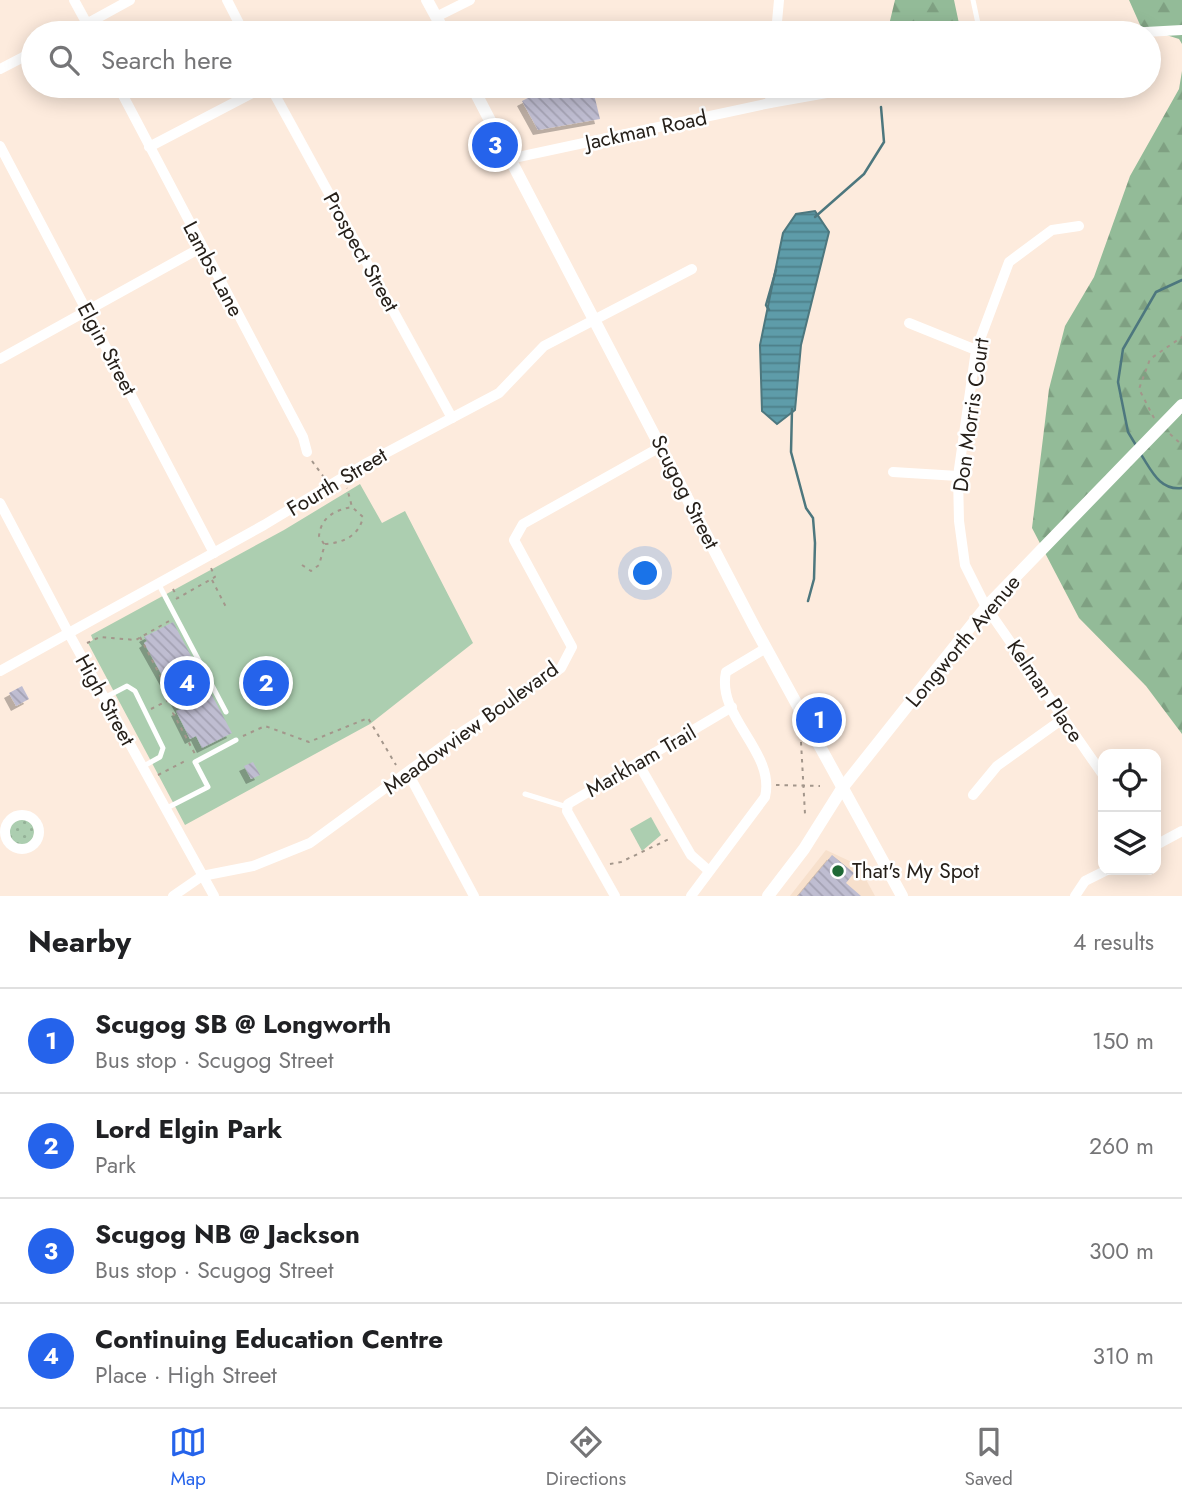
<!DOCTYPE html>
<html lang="en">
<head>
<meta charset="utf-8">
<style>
	body { margin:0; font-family:Jost,sans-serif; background:#f2f2f2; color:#202124 }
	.controls { position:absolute; right:21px; bottom:21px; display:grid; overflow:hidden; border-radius:14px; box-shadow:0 4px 18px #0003 }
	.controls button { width:63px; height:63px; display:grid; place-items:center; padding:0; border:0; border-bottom:2px solid #e0e0e0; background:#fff; color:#202124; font:35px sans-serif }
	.you { position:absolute; left:646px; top:574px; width:24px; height:24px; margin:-18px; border:5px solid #fff; border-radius:50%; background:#1a73e8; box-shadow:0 0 0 10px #1a73e833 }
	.badge { display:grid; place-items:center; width:46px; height:46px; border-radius:50%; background:#2563eb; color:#fff; font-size:23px; font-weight:700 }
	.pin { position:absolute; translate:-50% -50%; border:4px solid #fff; box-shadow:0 2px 7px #0006 }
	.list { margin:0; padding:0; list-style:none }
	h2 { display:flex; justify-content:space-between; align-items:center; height:91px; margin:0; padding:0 28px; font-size:30px }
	h2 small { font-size:23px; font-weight:400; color:#757577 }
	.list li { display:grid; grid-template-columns:46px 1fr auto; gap:21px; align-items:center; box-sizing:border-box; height:105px; padding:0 28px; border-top:2px solid #e0e0e0 }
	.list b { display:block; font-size:26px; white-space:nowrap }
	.list p { margin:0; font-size:23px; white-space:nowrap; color:#757577 }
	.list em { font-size:23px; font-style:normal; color:#757577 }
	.icon { flex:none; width:38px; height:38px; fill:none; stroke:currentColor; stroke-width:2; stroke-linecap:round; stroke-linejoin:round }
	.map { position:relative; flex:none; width:1182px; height:896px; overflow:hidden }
	.search { position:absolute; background:#fff; box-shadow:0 4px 18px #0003; left:21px; right:21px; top:21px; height:77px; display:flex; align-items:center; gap:18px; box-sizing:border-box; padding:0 24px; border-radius:38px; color:#757577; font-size:26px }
	.sheet { height:511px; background:#fff }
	nav { display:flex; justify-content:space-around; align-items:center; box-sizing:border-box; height:98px; border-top:2px solid #e0e0e0; background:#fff; font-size:19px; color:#757577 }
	nav a { display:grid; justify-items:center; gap:4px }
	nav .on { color:#2563eb }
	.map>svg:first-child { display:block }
	.built { fill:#f7e0cc }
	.grass { fill:url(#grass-dots) }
	.forest { fill:url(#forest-firs) }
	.green { fill:#acceb0 }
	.water { fill:url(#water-rules); stroke:#4d777e; stroke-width:2 }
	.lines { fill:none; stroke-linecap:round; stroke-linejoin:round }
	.stream { stroke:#4d777e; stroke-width:2.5 }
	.building { fill:url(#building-back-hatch); filter:url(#shadow) }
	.path { stroke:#a3968b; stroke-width:2; stroke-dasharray:3.5 5; stroke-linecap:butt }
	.service { stroke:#fff; stroke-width:5 }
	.minor { stroke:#fff; stroke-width:10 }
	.tertiary { stroke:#fff; stroke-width:12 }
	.poi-dot { fill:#1f6936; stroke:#fff; stroke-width:2.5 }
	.labels { text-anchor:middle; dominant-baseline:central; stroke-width:5; stroke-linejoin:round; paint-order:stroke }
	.street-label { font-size:21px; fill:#26201a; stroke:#fff }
	.poi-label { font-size:21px; fill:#26201a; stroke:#fff; text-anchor:start }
</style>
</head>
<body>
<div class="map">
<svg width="1182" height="896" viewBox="0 0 1182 896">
	<defs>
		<pattern id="grass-dots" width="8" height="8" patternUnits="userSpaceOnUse" patternTransform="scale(1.75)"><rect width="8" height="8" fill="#acceb0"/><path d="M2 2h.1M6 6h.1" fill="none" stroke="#94b197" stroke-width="1.8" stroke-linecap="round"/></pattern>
		<pattern id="forest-firs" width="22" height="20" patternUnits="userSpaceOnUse" patternTransform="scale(1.75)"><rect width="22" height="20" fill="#93bb98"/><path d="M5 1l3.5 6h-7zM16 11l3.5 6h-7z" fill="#7fa082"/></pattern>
		<pattern id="water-rules" width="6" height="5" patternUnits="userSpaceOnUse" patternTransform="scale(1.75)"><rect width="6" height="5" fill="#5e9ca9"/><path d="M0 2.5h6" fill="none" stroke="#4d7f89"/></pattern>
		<pattern id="building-back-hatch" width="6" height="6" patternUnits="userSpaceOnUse" patternTransform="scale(1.75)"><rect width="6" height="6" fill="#bfbdd1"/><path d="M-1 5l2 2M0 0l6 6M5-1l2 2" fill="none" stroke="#a4a2b3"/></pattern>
		<filter id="shadow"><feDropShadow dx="-5" dy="5" stdDeviation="0" flood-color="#0004"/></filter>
	</defs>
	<rect width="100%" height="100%" fill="#fdebdd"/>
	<path class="built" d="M826,850L858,865L875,896H790Z"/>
	<circle class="grass" cx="21" cy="832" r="13"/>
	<g class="forest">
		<path d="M895,0H954L961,33H881L889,25Z"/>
		<path d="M1129,0H1182V44L1179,39L1141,27Z"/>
		<path d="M1182,71V734L1146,686L1079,618L1032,528L1049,389L1065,326L1094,277L1130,176L1179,89Z"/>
	</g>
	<g class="green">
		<path d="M360,484L382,523L405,511L473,643L370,724L185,825L88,643L93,640L91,635L284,530Z"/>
		<path d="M651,817L661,835L642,851L630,829Z"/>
	</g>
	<path class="water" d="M815,211L829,232L801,345L795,410L777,424L762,411L760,345L783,233L796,214Z"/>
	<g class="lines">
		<g class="stream">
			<path d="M815,217L864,174L884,142L881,107"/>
			<path d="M769,310L766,305L776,270"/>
			<path d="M792,409L791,452L806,508L813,518L815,543L814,579L808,601"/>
			<path d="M1137,447L1128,432L1118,382L1123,349L1156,292L1182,280"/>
			<path d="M1140,453C1151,469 1159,491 1182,488"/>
		</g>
	</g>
	<g class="building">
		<path d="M551,86H565L570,96L592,86L600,119L538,130L522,101Z"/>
		<path d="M173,622L232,733L202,748L196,736L190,739L176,711L181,709L144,643L147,641L144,637Z"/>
		<path d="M22,686L29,699L16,706L9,693Z"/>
		<path d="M253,762L260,775L251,779L244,766Z"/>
		<path d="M832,855L854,873L846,883L861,896H798Z"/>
	</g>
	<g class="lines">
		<g class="path">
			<path d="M1154,418L1139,389L1150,359L1182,337"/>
			<path d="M1170,434L1182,445"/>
			<path d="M312,461L323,476"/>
			<path d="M324,544L319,536C321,517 335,510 352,507L347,488"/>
			<path d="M302,565L311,571L319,565L325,544C343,543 359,536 363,517L352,507"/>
			<path d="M212,580L227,609"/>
			<path d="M173,589L177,597"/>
			<path d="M176,599L215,577L211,568"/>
			<path d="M140,637L176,706L173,713L195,754"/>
			<path d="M87,643L100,637L136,640L169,621"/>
			<path d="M151,709L171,699"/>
			<path d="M243,736L265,726L309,742L368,718L396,765"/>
			<path d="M801,742L805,814"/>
			<path d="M158,775L187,760"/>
			<path d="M776,785L820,786"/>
			<path d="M610,864L621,862L669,839"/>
		</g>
		<g class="service">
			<path d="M973,0L980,33"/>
			<path d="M158,583L226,712"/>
			<path d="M104,698L127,686L135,691L163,748L160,757L142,767"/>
			<path d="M525,794L567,807"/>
			<path d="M165,809L208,787L195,762L236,740"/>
		</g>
		<g class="minor">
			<path d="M74,0L92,33"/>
			<path d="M227,0L244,33"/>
			<path d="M436,17L470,0"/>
			<path d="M70,33L130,0"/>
			<path d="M776,33L779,0"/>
			<path d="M1127,33L1182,30"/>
			<path d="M0,69L33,52"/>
			<path d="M118,86L303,437L307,452"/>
			<path d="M270,86L452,418"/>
			<path d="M770,103L771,86"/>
			<path d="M0,146L214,553"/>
			<path d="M149,147L266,86"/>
			<path d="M509,159L770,103L866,86"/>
			<path d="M1079,226L1052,230L1009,262L976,350L958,476L959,521L965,565L986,607L1103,775"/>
			<path d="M909,323L976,350"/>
			<path d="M0,359L202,247"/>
			<path d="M893,472L958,476"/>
			<path d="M0,503L68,632L214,896"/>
			<path d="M0,671L264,525L365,464L499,393L544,346L692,269"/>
			<path d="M638,763L691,855L708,870"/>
			<path d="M408,773L474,896"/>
			<path d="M973,795L997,766L1064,718"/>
			<circle cx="22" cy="832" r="17"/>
			<path d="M1156,845L1182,831"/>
			<path d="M173,896L202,876L253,866L310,843L462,732L561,668L572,647L514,540L523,524L662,446"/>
			<path d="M615,896L567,811L568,804L732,707"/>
			<path d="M691,896L765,797C776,752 716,717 726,672L766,648"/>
			<path d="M1075,896L1085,881L1107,870"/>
		</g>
		<g class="tertiary">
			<path d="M427,0L445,33"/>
			<path d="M472,86L755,628L902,896"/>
			<path d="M768,896L804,849L843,787L986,607L1182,405"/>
		</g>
	</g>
	<circle class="poi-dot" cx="838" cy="871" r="7"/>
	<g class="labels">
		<g class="street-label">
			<text transform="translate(646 130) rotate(-12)">Jackman Road</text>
			<text transform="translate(361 252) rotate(61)">Prospect Street</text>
			<text transform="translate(213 269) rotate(62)">Lambs Lane</text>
			<text transform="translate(107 349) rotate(62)">Elgin Street</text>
			<text transform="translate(971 415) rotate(-82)">Don Morris Court</text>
			<text transform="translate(337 482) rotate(-31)">Fourth Street</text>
			<text transform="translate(685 492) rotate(63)">Scugog Street</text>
			<text transform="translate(963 641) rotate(-50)">Longworth Avenue</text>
			<text transform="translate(1045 691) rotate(56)">Kelman Place</text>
			<text transform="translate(105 700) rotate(61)">High Street</text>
			<text transform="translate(471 728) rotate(-36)">Meadowview Boulevard</text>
			<text transform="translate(641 761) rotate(-30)">Markham Trail</text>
		</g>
		<g class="poi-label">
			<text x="852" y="871">That's My Spot</text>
		</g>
	</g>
</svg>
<div class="controls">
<button><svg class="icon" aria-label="locate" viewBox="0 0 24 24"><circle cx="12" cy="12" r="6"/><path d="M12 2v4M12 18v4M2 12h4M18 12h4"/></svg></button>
<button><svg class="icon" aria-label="layers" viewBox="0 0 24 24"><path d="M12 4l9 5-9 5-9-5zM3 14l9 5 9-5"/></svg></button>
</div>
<div class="you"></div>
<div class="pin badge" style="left:819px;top:720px">1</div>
<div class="pin badge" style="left:266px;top:683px">2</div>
<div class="pin badge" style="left:495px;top:145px">3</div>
<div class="pin badge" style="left:187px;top:683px">4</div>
<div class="search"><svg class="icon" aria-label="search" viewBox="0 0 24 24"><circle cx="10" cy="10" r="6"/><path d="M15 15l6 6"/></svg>Search here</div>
</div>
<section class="sheet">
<h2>Nearby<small>4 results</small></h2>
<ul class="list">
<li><span class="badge">1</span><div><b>Scugog SB @ Longworth</b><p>Bus stop · Scugog Street</p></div><em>150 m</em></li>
<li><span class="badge">2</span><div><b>Lord Elgin Park</b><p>Park</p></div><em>260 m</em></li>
<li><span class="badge">3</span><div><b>Scugog NB @ Jackson</b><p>Bus stop · Scugog Street</p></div><em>300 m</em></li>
<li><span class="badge">4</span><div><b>Continuing Education Centre</b><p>Place · High Street</p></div><em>310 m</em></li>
</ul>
</section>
<nav>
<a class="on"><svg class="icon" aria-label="map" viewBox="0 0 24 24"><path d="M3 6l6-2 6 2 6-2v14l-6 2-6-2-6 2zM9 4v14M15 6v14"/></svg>Map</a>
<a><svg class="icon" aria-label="directions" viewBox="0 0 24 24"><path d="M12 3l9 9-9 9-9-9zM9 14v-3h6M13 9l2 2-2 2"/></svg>Directions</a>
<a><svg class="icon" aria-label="saved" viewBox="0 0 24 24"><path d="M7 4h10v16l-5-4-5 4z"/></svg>Saved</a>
</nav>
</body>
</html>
